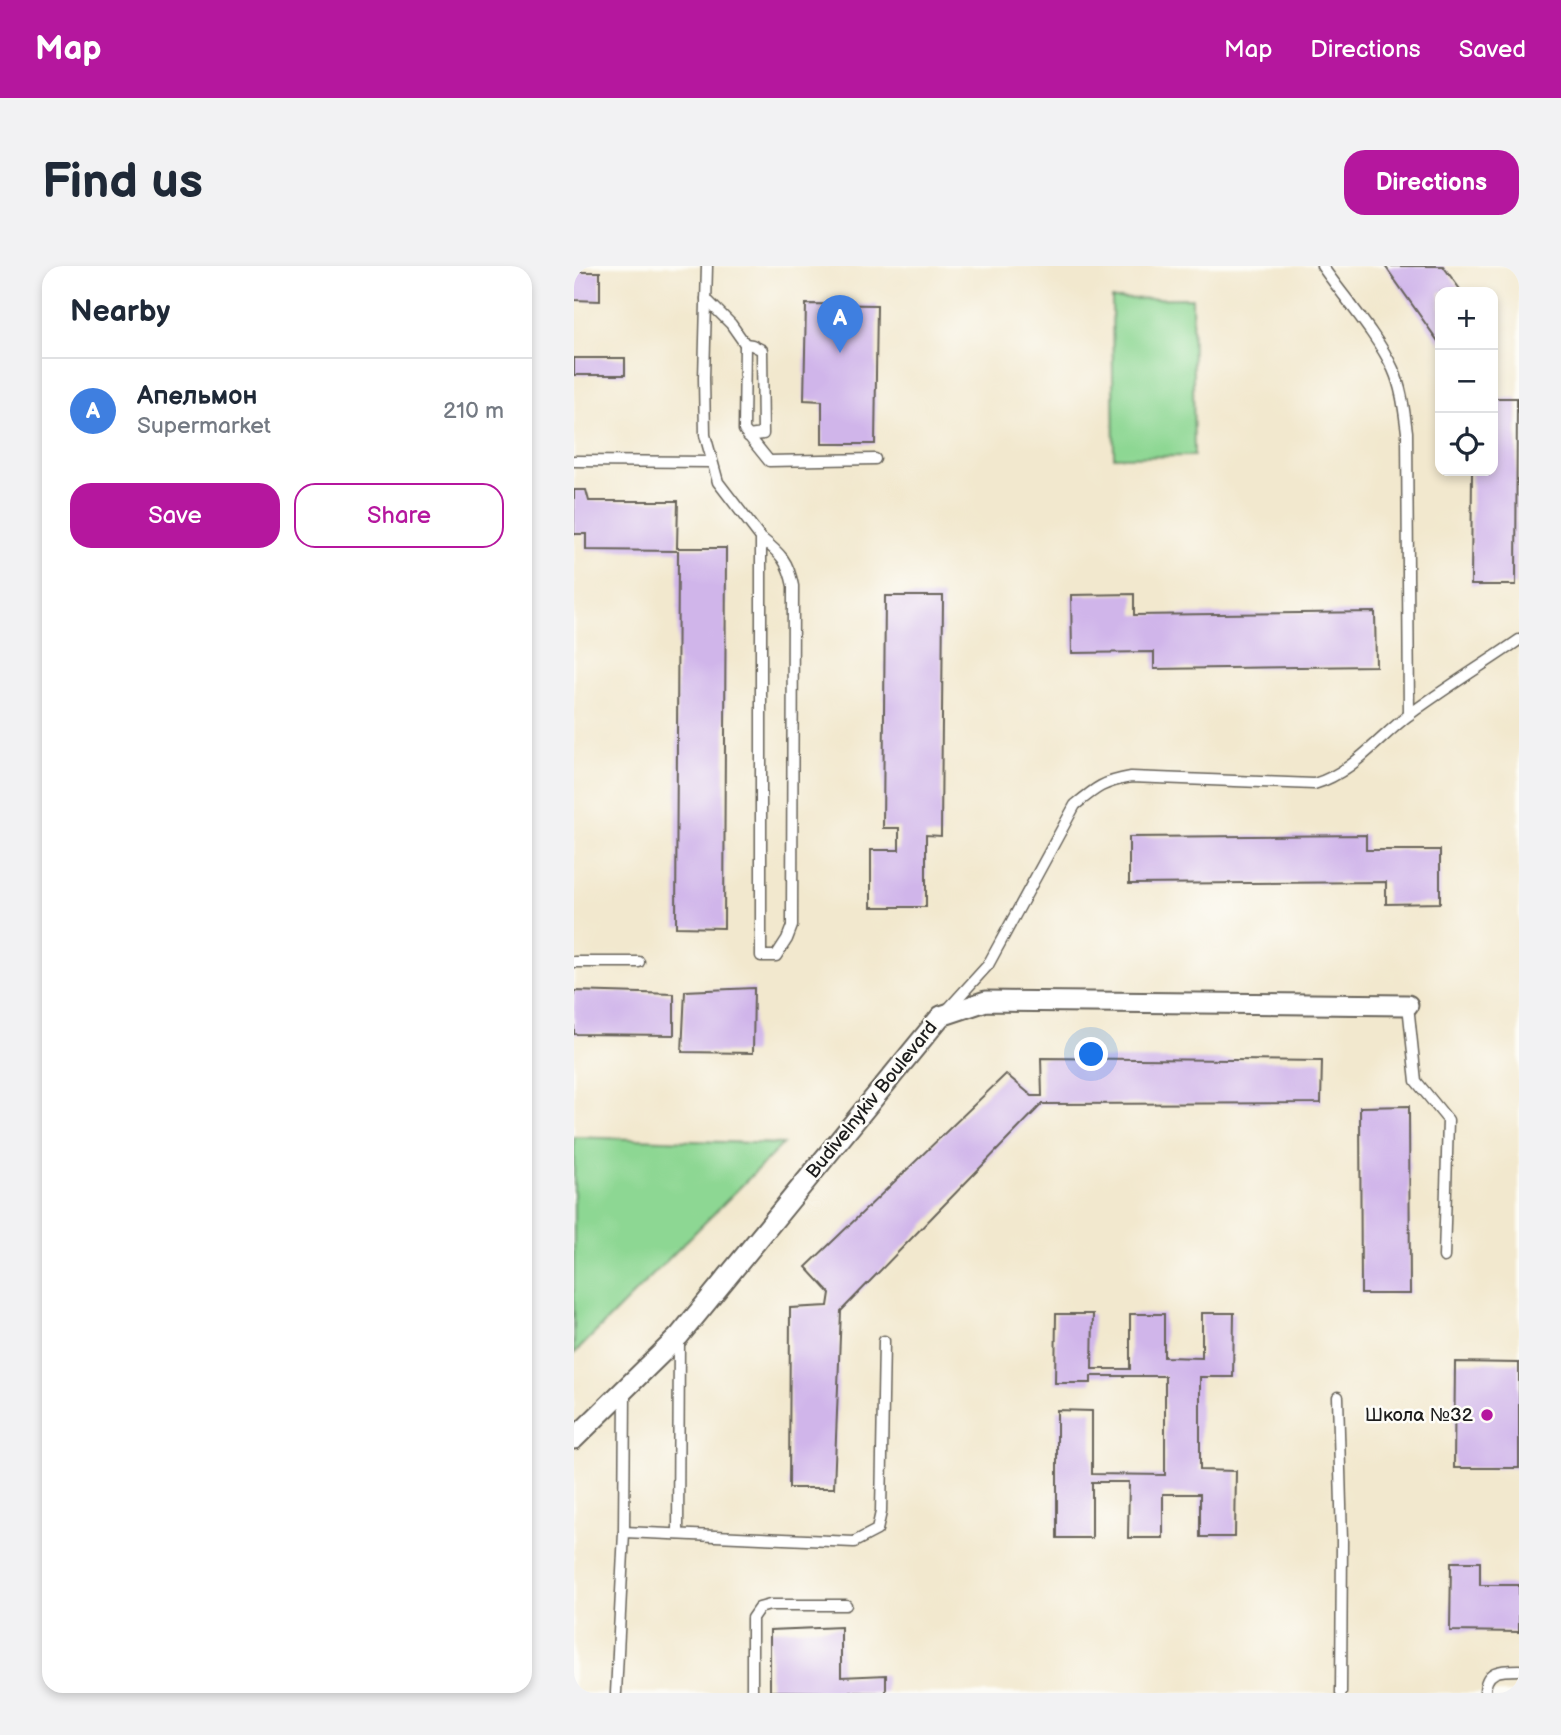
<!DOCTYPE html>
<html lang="en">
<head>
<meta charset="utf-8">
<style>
	body { margin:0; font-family:"Balsamiq Sans",sans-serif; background:#f2f2f3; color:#1f2937 }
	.controls { position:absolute; right:21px; top:21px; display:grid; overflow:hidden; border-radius:14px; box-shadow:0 4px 10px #0003 }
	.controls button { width:63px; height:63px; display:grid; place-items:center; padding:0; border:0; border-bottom:2px solid #e0e1e3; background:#fff; color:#1f2937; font:35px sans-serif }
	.you { position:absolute; left:518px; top:789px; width:24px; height:24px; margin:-18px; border:5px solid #fff; border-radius:50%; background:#1a73e8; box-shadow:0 0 0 10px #1a73e833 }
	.badge { display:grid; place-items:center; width:46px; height:46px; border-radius:50%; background:#b5179e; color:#fff; font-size:23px; font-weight:700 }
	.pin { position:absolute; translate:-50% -58px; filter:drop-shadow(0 2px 4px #0008) }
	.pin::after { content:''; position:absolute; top:37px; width:24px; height:21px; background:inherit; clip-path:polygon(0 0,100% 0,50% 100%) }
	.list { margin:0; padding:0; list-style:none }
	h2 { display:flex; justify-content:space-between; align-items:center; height:91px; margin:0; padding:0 28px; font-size:30px }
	h2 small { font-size:23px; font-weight:400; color:#747a83 }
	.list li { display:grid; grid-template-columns:46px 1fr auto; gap:21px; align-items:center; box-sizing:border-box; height:105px; padding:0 28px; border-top:2px solid #e0e1e3 }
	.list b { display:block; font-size:26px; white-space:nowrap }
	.list p { margin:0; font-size:23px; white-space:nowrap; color:#747a83 }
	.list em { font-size:23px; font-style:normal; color:#747a83 }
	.actions { display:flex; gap:14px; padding:21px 28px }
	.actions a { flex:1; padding:16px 0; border:2px solid #b5179e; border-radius:21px; text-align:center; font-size:24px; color:#b5179e }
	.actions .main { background:#b5179e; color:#fff }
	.icon { flex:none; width:38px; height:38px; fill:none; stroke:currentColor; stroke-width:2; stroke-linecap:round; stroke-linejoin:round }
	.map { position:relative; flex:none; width:945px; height:1427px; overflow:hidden; border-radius:21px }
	header { display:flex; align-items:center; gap:42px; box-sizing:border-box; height:98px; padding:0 35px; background:#b5179e; color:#fff }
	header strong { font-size:33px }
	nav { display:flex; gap:38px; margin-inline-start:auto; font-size:24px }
	.intro { display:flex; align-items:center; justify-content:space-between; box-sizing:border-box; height:168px; padding:0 42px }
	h1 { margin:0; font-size:49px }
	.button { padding:18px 32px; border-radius:21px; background:#b5179e; color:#fff; font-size:24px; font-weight:700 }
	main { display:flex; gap:42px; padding:0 42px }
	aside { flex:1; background:#fff; border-radius:21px; box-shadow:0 4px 10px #0003 }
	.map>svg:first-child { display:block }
	.green { fill:#8dd793; stroke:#547a58; stroke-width:2 }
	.building { fill:#d0b5ea }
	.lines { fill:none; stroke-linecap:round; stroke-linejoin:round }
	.lane-casing { stroke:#67635a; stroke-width:13 }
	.street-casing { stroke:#67635a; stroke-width:23 }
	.lane { stroke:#fff; stroke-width:10 }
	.street { stroke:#fff; stroke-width:19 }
	.poi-dot { fill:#b5179e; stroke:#fdfcf7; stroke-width:2.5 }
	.labels { text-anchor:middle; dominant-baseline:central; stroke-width:5; stroke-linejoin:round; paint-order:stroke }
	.street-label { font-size:19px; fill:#1c1c1c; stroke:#fdfcf7 }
	.poi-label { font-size:19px; fill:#1c1c1c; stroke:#fdfcf7; text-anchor:end }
</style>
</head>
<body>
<header>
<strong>Map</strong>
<nav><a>Map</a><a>Directions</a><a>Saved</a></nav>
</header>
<div class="intro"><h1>Find us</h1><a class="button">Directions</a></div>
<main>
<aside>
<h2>Nearby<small></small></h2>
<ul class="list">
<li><span class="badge" style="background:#3f7fe0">A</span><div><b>Апельмон</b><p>Supermarket</p></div><em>210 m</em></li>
</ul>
<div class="actions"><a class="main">Save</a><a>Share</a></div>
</aside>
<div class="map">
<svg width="945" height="1427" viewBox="0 0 945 1427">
	<rect width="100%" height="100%" fill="#fdfcf7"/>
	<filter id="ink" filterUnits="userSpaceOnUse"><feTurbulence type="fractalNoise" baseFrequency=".0143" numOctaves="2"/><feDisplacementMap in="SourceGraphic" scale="14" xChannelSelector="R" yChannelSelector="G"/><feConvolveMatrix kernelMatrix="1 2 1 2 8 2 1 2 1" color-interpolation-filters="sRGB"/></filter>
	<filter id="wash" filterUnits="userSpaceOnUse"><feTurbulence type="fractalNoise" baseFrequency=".00686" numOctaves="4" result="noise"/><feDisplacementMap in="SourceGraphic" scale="28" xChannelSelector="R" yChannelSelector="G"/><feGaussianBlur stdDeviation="1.57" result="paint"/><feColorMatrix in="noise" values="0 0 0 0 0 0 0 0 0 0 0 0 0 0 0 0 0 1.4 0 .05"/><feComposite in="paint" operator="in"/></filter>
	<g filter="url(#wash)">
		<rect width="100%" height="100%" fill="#f2e8ce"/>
		<g class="green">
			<path d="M618,32L620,190L540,191L538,33Z"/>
			<path d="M0,871L209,878L0,1088Z"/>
		</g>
		<g id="blocks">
			<g class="building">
				<path d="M811,0H869L888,26H866V78Z"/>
				<path d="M0,6H26V35L0,34Z"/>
				<path d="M232,38L303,39L301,178H248V135L230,134Z"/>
				<rect x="0" y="92" width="51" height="17"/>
				<path d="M919,132H943L942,319H897L898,205H919Z"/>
				<path d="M0,224H12L15,235H104L103,282H152L150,662L102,661L104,285L12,284V268H0Z"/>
				<path d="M560,328V349L801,346L802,400L580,403V386L498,387L497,329Z"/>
				<path d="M311,330H369L367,570L352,569V641H297V584H325V562H309Z"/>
				<path d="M792,569V584H866V637L812,638V616L555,618V571Z"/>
				<path d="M180,722L179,787L108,786L111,725Z"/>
				<path d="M0,725L100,728V769L0,768Z"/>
				<path d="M467,792L748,795L747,837L468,838L267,1045L260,1222H215L216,1042L254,1040L256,1027L232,1001L432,808L458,830H468Z"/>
				<path d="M835,840L836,1028H787L786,841Z"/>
				<path d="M628,1047H660L659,1111H626V1204L662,1205L661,1271H626V1228H589V1272H554L555,1216H518V1272H483V1144L518,1145V1208L591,1209V1110H517V1117H481L482,1048H519L518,1103H556V1048H590V1091L628,1092Z"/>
				<path d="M881,1096L945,1097V1202H880Z"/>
				<path d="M877,1296H906V1319H945V1366L876,1365Z"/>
				<path d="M267,1361V1411L312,1409V1427L196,1425V1364Z"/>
			</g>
		</g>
	</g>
	<g filter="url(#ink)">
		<use href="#blocks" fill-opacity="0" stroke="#67635a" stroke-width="2"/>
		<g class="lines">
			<g class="lane-casing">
				<g id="lane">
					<path d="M133,0L130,112L131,169L144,216L187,272V690H202L213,673L218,660L219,320C214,295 207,288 187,272"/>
					<path d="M748,0C769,30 804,70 819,103C828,123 830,144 833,166L835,449"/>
					<path d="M132,33L157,58L171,78L170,164L195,195L301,193"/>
					<path d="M171,78L178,79L188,84L189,168L174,170"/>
					<path d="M0,195L137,196"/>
					<path d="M0,696H65"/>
					<path d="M834,739L842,815L874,854L870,991"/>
					<path d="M374,743L414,699L501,539C523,521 529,516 557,511L740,518C780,506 804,472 836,448C871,422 909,399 945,374"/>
					<path d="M764,1131L768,1275L767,1427"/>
					<path d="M50,1266L280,1276L303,1264L307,1246L310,1075"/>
					<path d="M104,1268L105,1071"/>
					<path d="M42,1427L50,1266L51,1125"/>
					<path d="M178,1427V1352L185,1342L196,1339H272"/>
					<path d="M911,1427C911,1404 926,1404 945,1404"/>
				</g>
			</g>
			<g class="street-casing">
				<path id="street" d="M0,1173L105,1070L367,750L412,735L834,739"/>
			</g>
			<use href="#lane" class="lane"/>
			<use href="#street" class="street"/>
		</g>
	</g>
	<circle class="poi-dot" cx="913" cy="1149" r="7"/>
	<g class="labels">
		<g class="street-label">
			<text transform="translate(298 834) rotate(-51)">Budivelnykiv Boulevard</text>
		</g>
		<g class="poi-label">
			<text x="899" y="1149">Школа №32</text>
		</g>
	</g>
</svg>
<div class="controls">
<button>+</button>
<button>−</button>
<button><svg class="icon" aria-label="locate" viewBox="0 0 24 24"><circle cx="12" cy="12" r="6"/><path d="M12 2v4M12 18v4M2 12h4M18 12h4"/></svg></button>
</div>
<div class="you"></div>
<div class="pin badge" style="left:266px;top:87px;background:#3f7fe0">A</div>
</div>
</main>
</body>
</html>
